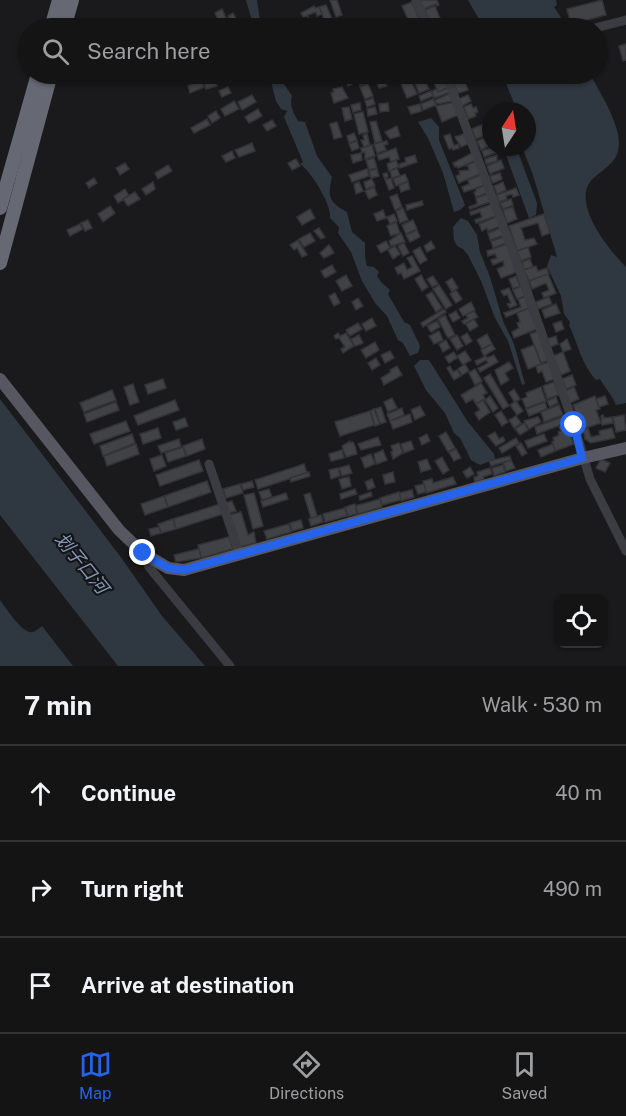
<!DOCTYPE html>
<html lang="en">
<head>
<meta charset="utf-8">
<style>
	body { margin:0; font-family:"Public Sans","Noto Sans SC",sans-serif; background:#1d1d1e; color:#f1f3f6 }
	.controls { position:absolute; right:18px; bottom:18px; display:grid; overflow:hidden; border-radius:12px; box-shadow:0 2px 4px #0004 }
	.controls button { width:54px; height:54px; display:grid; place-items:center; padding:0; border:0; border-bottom:2px solid #333334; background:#141415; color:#f1f3f6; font:30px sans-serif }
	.compass { position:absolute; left:482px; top:102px; width:54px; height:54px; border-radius:50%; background:#141415; box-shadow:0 2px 4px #0004; rotate:12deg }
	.stop { position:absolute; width:18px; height:18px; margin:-14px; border:4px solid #2563eb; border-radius:50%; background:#fff }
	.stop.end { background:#2563eb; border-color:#fff; box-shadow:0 2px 6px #0008 }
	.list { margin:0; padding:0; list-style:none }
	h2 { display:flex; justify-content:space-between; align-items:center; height:78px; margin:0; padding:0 24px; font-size:26px }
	h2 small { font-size:20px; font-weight:400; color:#9d9ea0 }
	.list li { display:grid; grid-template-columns:39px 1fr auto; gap:18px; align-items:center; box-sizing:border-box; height:96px; padding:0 24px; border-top:2px solid #333334 }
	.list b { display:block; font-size:22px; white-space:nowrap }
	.list em { font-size:20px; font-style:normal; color:#9d9ea0 }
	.icon { flex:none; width:33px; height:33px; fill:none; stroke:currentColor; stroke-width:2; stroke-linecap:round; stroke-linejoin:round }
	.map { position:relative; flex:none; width:626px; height:666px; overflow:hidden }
	.search { position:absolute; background:#141415; box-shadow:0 2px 4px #0004; left:18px; right:18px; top:18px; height:66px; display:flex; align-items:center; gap:15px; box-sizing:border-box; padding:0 21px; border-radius:33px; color:#9d9ea0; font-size:22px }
	.sheet { height:366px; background:#141415 }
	nav { display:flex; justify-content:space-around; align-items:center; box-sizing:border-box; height:84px; border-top:2px solid #333334; background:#141415; font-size:16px; color:#9d9ea0 }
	nav a { display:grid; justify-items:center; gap:3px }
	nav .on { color:#2563eb }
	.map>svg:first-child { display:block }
	.water { fill:#2f3741 }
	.building { fill:#414246; stroke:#343438; stroke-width:1.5 }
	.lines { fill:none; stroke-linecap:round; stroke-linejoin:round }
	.minor { stroke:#3b3b42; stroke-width:9 }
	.major { stroke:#565761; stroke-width:12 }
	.highway { stroke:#666873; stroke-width:14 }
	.route { stroke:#2563eb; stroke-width:8 }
	.labels { text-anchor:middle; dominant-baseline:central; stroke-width:4.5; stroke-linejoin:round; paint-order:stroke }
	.water-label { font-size:18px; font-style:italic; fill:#8298b8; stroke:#151517 }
</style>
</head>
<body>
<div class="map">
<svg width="626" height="666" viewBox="0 0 626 666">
	<rect width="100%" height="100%" fill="#1a1a1c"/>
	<g class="water">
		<path d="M246,0H257L261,28H254Z"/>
		<path d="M468,0H556L557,5L554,7L568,28H484Z"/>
		<path d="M269,74H282L284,84L292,96C289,106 294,113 298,121L305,122L317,156L332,177C327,197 329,202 347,212L352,232L365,243V256L367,266L374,267L379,272L377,276L382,283L390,290L388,294L404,322L410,325L420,346L418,353L410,356L403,343L398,340L387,316L375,303L362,281L351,252L338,233L339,227L330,218C332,205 311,171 300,164L303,162L284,117L287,111L281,109L276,101Z"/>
		<path d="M502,74H590C600,93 624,129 618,151C615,165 598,172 590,182C573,206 610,251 626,267V403L616,405C612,395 605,388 600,379L596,380C581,364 578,344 569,325L570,322L564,314L561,296L547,266L551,255L557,257L533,175L522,147H527V111H510V107L514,103Z"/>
		<path d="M431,118L439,127V140L465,205L460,210L454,212L443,173L428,138L418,122Z"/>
		<path d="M503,147H516L537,203L536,215L529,218Z"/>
		<path d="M461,218L468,221L477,235L480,252L490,277L503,321L514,344L525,384L522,385L508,341L495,318L481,281L468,255L463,249L457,246L454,240L453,227Z"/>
		<path d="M420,360H429L468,422L494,454L495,459L480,465L471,460L460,438L454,433L445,413L426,390L414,366Z"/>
		<path d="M0,399L120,556L162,616L205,666H118L0,515Z"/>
		<path d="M0,600C6,608 23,635 33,632C36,631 39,628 42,626L73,666H0Z"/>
	</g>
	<g class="building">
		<path d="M330,0H337L342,15L336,17Z"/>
		<path d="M420,0H437L439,5L437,6L436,4L424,9Z"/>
		<path d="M602,0L606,15L571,24L567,9Z"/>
		<path d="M412,2L423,28H412L402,6Z"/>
		<path d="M326,5L333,21L326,24L319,7Z"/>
		<path d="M314,6L315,8L319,7L322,14L317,16L316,12L308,15V18L307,16L303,17L301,13Z"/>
		<path d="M435,6L444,28H432L425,10Z"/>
		<path d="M222,9L226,18L219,22L215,13Z"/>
		<path d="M233,13L239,24L234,26L228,16Z"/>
		<path d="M626,44V60L623,61L619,46Z"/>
		<path d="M221,74H225L227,78L217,82L215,76Z"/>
		<path d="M350,74L354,83L348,86L343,76Z"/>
		<path d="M397,74H408L417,94L407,98Z"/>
		<path d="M411,74H422L429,89L419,93Z"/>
		<path d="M430,74H442L448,88L438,92Z"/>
		<path d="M450,74H462L468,90L458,93Z"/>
		<path d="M365,75L368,83L360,85L358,78Z"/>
		<path d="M384,77L387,86L379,88L376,80Z"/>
		<path d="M215,79L217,86L206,89L204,82Z"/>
		<path d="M201,80L204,87L190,93L188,86Z"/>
		<path d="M368,84L373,96L365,99L360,87Z"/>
		<path d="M228,87L231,93L222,97L219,91Z"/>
		<path d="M342,87L348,98L334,103L331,93L334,92L333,89Z"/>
		<path d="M448,88L451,92L434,98L432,91L437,89L438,92Z"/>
		<path d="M431,91L433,96L421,101L419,96Z"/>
		<path d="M451,93L454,101L437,104L435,100Z"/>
		<path d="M252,95L256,102L242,110L238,102Z"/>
		<path d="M468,95L471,101L462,106L459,99Z"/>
		<path d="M373,98L375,104L367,107L365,101Z"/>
		<path d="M433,99L436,105L423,110L421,104Z"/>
		<path d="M234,101L239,109L225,116L221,109Z"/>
		<path d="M455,102L460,114L442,122L436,106Z"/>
		<path d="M360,103L361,110L353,112L351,105Z"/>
		<path d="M388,103L389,111L380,112L379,104Z"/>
		<path d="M420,104L422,111L411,114L408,107Z"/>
		<path d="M471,104L473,108L476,107L478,112L475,113L476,116L468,119L464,107Z"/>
		<path d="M349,107L352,119L345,121L342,108Z"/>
		<path d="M375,107L377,114L368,116L367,109Z"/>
		<path d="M258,109L262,116L249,123L245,117Z"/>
		<path d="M216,111L220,118L212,123L208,116Z"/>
		<path d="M363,112L368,132L359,134L354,114Z"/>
		<path d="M207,119L210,125L194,133L191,128Z"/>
		<path d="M272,120L276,126L267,131L263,125Z"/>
		<path d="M376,121L382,141L375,143L370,122Z"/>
		<path d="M337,122L342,137L334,139L330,124Z"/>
		<path d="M484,124L488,134L476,139L472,129Z"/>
		<path d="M397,126L400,136L390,139L385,132Z"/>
		<path d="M354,133L357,140L349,143L347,136Z"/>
		<path d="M367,134L370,145L364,147L361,140H364L363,135Z"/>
		<path d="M450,134L454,146L458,144L459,148L453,150L452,148L449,149L444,136Z"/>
		<path d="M464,134L468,144L461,147L455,137Z"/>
		<path d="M490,135L491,145L481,150L477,141Z"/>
		<path d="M357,141L359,148L352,151L349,144Z"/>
		<path d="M387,141L388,144L384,145L386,150L377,153L374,144Z"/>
		<path d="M252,143L255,151L239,157L235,150Z"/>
		<path d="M372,145L375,156L365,159V152L362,153L361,148Z"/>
		<path d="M493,147H496L498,152L484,157L482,151Z"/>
		<path d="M396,148L399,159L391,162L389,157L379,160L377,155Z"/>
		<path d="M232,151L235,158L226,162L222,156Z"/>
		<path d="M474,152L477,160L458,168L457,166L455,167L453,163Z"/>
		<path d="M361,153L362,160L353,163L351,155Z"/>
		<path d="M415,155L417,162L400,168L399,164L406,162L405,158Z"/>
		<path d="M497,155V161L486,164L485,159Z"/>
		<path d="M374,158L377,168L369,170L366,160Z"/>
		<path d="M296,159L300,166L292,170L288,163Z"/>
		<path d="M396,160L399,167L389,171L387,164Z"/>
		<path d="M501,160L504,168L490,174L487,166Z"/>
		<path d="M477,161L482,173L459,183L456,176L460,174L459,171L469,170L468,166H465Z"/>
		<path d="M125,163L129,169L120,175L116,168Z"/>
		<path d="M168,165L172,171L158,179L155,173Z"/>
		<path d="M397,168L400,176L392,178L390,171Z"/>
		<path d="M367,169L369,176L352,182L349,175Z"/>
		<path d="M377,169L379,176L371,178L369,171Z"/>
		<path d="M387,173L388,176L386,178V179L391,178L394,188L389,190L383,174Z"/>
		<path d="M500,173L502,179L493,183L490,176Z"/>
		<path d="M405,174L408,181L396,186L393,179Z"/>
		<path d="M481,175L485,185L464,192L462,187L469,184L468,180Z"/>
		<path d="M94,178L97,183L89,188L86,183Z"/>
		<path d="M372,179L375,186L366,189L364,182Z"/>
		<path d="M153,182L155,189L146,195L142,189Z"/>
		<path d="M359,182L363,191L356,194L354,184Z"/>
		<path d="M408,182L410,189L401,192L399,185Z"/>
		<path d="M503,182L506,190L497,194L494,186Z"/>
		<path d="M485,185L487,193L476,197L474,192L476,191V189Z"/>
		<path d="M374,187L377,195L369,199L365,191Z"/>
		<path d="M516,188L519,195L513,197L512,194L506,196L507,199L499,202L497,195Z"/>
		<path d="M125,189L129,196L118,203L114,196Z"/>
		<path d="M135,192L140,199L128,206L123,199Z"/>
		<path d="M397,194L402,207L395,210L390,197Z"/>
		<path d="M488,194L490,202L470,209L469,207L477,204L476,198Z"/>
		<path d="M511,199L513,205L503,209L500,203Z"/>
		<path d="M422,201L423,205L407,210L406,205Z"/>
		<path d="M492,204L496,216L476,223L475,220L482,217L480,212L471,215L470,212Z"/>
		<path d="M110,206L115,213L103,222L98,214Z"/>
		<path d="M513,207L517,219L507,223L503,210Z"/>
		<path d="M403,208L408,220L400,223L396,211Z"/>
		<path d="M310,209L315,218L302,225L297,217Z"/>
		<path d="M383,210L386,218L377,221L374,214Z"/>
		<path d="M394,214L397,221L390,224L387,217Z"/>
		<path d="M544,214L550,233L542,236L538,223L521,228L525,240L534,238L537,244L517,251L509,226Z"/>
		<path d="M496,217L500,226L488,231L487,228L482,231L479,224Z"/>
		<path d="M88,220L92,228L85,231L81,223Z"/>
		<path d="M413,220L417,229L406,234L402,225Z"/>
		<path d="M396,222L400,233L391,236L387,226Z"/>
		<path d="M80,224L83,229L70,236L67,230Z"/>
		<path d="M319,228L325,237L321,239L314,231Z"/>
		<path d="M501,228L504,235L490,240L488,233Z"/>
		<path d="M417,230L420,237L410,242L406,235Z"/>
		<path d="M310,233L315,241L304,247L299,239Z"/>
		<path d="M401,233L405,242L391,246L389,241Z"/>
		<path d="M504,237L506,243L493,248L491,241Z"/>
		<path d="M298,240L307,255L302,257L297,248L294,250L290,245Z"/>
		<path d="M386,241L390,248L381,253L377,246Z"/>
		<path d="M431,241L435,248L427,252L424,246Z"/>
		<path d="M404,243L409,253L403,256L398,246Z"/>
		<path d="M507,244L517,272L501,278L497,269L504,266L503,261L493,265L491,260L497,258L495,254L488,256L487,251Z"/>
		<path d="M329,245L334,253L324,258L320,253Z"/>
		<path d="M395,246L400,254L393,259L388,250Z"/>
		<path d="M420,247L427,260L420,264L413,251Z"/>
		<path d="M528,247L531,257L521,261L517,251Z"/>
		<path d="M412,256L420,271L404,279L401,273L398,274L395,268L404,263L407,270L412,267L407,258Z"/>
		<path d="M530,259L533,267L524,270L522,262Z"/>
		<path d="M332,265L336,272L325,278L321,271Z"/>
		<path d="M536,266L538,271L547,268L549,274L529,281L524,270Z"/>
		<path d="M548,274L556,293L544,298L542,293L549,290L546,283L532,289L529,281Z"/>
		<path d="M346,275L352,286L342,291L336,281Z"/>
		<path d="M421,275L428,287L422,291L415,279Z"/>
		<path d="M433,276L438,284L432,287L427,279Z"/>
		<path d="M516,276L520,286L513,289L509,279Z"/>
		<path d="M452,278L458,288L452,292L446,282Z"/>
		<path d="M439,285L452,305L446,309L433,289Z"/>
		<path d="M521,286L525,296L517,299L513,290Z"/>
		<path d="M509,288L517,305L510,308L507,304L511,303L507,294L504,296L501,291Z"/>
		<path d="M456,290L462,299L456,303L450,294Z"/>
		<path d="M432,292L442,308L436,312L426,295Z"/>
		<path d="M335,293L340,303L334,306L329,296Z"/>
		<path d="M525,297L529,308L506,317L504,313L521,307L518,299Z"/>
		<path d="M549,297L552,304L538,309L536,302Z"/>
		<path d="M358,298L363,306L356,310L352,302Z"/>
		<path d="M471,302L475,310L463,316L459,309Z"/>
		<path d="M556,304L560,313L545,318L542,310Z"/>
		<path d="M529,308L537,329L514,338L512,332L519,328L517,323L520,322L517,313Z"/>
		<path d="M444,309L446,312L423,327L421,323Z"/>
		<path d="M456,311L460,318L453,322L449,315Z"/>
		<path d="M474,311L478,317L464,324L462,321L468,318L466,315Z"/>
		<path d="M445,315L455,335L448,338L438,319Z"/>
		<path d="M372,318L376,326L366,331L362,324Z"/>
		<path d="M474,319L478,326L470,331L466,324Z"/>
		<path d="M437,321L440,327L431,332L427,326Z"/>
		<path d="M561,321L564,329L556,332L553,324Z"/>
		<path d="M358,323L362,329L350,336L346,330Z"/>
		<path d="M439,331L443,340L434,344L429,336Z"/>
		<path d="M538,331L549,360L541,363L530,334Z"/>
		<path d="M338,333L340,336L346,333L354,346L343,353L341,349L345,347L339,338L336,339L334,336Z"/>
		<path d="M467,333L472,341L466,345L461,337Z"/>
		<path d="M487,334L492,344L482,349L477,340Z"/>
		<path d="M359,335L363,343L355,346L351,339Z"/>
		<path d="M457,335L463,346L457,350L450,339Z"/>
		<path d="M556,336L558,344L550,347L547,339Z"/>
		<path d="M567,339L571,349L563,352L560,344Z"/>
		<path d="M446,340L450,348L443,352L439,344Z"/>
		<path d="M375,342L379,350L366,358L361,350Z"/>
		<path d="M492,344L495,349L484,356L481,350Z"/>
		<path d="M534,345L541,364L528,369L521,350Z"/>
		<path d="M390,351L394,358L385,363L381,355Z"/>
		<path d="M465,351L471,360L463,365L457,356Z"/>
		<path d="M454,352L457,358L449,363L445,357Z"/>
		<path d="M563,352L570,371L561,375L553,356Z"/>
		<path d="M494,355L498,362L480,372L478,368L488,363L486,360L477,365L475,361L486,356L487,358Z"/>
		<path d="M376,358L380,365L372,370L368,363Z"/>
		<path d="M509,362L513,368L505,373L509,380L501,385L495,370Z"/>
		<path d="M549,362L555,379L546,382L542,371L538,373L536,366Z"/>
		<path d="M465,364L469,371L462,375L458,369Z"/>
		<path d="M397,366L402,375L384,385L381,378L391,372L390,370Z"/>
		<path d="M450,366L453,372L457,370L461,376L454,380L447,368Z"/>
		<path d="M475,369L482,381L475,385L469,373Z"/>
		<path d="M490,374L509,406L503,409L484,378Z"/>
		<path d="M572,375L576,385L566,389L562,379Z"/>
		<path d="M163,379L166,388L148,394L145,385Z"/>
		<path d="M554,382L559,395L547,399L543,386Z"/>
		<path d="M481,383L487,393L483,395L485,399L476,404L473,399L466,403L461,395Z"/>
		<path d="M133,384L139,402L130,405L124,387Z"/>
		<path d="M541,387L546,401L526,408L522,399L527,397L526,393Z"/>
		<path d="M574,387L579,399L570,403L565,391Z"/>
		<path d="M514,389L520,399L515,403L509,393Z"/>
		<path d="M112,390L116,400L84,412L80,403Z"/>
		<path d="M490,396L498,408L493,412L485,400Z"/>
		<path d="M595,396L600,409L596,410L601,423L583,429L573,405Z"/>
		<path d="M605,396L608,404L599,407L596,399Z"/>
		<path d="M556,397L558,403L550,407L547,401Z"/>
		<path d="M392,398L397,408L388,412L384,402Z"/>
		<path d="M175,400L179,410L138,425L134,416Z"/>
		<path d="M483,400L490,412L479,420L475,413L480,410L476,404Z"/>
		<path d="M516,401L523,411L517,415L510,405Z"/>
		<path d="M116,402L119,410L87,422L84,414Z"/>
		<path d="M545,402L547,409L529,416L526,409Z"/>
		<path d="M559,405L563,415L544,422L541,412Z"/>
		<path d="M420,406L425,415L415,420L411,410Z"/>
		<path d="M381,407L386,422L380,424L375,409Z"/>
		<path d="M402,408L404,415L390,421L387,414Z"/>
		<path d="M374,409L380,424L375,426L370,411Z"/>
		<path d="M370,411L374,425L340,436L335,422Z"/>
		<path d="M501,411L508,422L502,426L495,415Z"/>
		<path d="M410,414L412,422L393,429L390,421Z"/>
		<path d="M603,415L604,418L612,417L613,423L602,425L601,416Z"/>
		<path d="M624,415L626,430L616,432L613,417Z"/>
		<path d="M516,416L521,423L514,428L509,420Z"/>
		<path d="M565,416L568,422L537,434L535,427Z"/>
		<path d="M538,417L541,422L529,429L524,421Z"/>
		<path d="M185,418L188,426L176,430L173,422Z"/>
		<path d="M126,421L130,431L94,444L90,434Z"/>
		<path d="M524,423L528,430L520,435L515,429Z"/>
		<path d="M566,425L574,444L555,451L552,442L554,441L553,438L559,435L558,432L561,431L559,427Z"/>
		<path d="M158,428L161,438L143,444L140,434Z"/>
		<path d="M588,428L591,437L600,435L599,431L612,428L615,438L591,443L585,439L583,429Z"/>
		<path d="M446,432L455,448L448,452L439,436Z"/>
		<path d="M495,432L499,439L503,437L505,441L496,446L488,436Z"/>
		<path d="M132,434L135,443L103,456L100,446Z"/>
		<path d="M427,434L430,441L422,445L419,438Z"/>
		<path d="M544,434L547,441L528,448L525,441Z"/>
		<path d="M378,437L381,445L361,450L358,444Z"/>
		<path d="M516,438L519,443L502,453L499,448Z"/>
		<path d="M179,439L181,447L161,453L158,446Z"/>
		<path d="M202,439L205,449L187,456L183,446Z"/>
		<path d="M350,441V443L353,442L355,446L357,454L346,457L342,446Z"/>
		<path d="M411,441L414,449L404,453L401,444Z"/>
		<path d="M399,443L403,453L393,459L391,452L393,451L391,446Z"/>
		<path d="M521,443L527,453L522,456L516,446Z"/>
		<path d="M136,444L139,454L107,466L104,456Z"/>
		<path d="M553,444L555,451L541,457L538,450Z"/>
		<path d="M183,447L186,456L168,462L165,453Z"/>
		<path d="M456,449L461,458L454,461L449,452Z"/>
		<path d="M342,450L344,458L331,461L329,454Z"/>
		<path d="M383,450L387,460L377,464L375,461L374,454Z"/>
		<path d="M371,454L375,464L365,468L361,458Z"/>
		<path d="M162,455L166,466L154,471L150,459Z"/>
		<path d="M510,456L511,460L491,466L489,461Z"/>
		<path d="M442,457L449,470L443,474L435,461Z"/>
		<path d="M427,459L431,469L421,472L418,462Z"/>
		<path d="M601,459L610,463L605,472L596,468Z"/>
		<path d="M199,460L203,471L160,486L156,475Z"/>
		<path d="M511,460L515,468L506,471L503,463Z"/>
		<path d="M304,464L307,473L258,489L255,480Z"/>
		<path d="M349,465L352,473L342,476L339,468Z"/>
		<path d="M503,465L505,472L494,476L492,468Z"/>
		<path d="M470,467L474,474L467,478L463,472Z"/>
		<path d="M338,468L340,476L331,479L329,470Z"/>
		<path d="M490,468L492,474L483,477L484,479L475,482L474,477L478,476L477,472Z"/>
		<path d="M309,472L310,476L291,482L290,478Z"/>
		<path d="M393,472L395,482L385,484L383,475Z"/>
		<path d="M349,477L351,486L342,489L339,479Z"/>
		<path d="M453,477L456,484L426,493L423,481L432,479L433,483Z"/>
		<path d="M372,479L375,487L368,490L365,482Z"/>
		<path d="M207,481L211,492L168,507L164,496Z"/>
		<path d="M252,481L254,487L243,490L241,484Z"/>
		<path d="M240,484L243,493L226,498L223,489Z"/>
		<path d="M424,484L426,492L418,494L415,486Z"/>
		<path d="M269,489L272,497L262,500L259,492Z"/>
		<path d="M355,489L357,494L341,499L340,494Z"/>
		<path d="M412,490L414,497L401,501L399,493Z"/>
		<path d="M371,492L372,496L360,500L359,496Z"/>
		<path d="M399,492L401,500L382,505L380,498Z"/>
		<path d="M254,493L263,526L253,529L244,495Z"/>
		<path d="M286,493L288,499L263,507L261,501Z"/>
		<path d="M310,493L317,516L311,518L304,495Z"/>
		<path d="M164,496L168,507L145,515L141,504Z"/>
		<path d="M380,499L382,507L358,514L355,506Z"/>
		<path d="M232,501L236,511L229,513L225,503Z"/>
		<path d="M220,504L223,514L176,529L173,519Z"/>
		<path d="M355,504L357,514L348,516L345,507Z"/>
		<path d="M345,508L347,516L325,522L323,514Z"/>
		<path d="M241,512L248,535L254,532L256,543L239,547L229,515Z"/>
		<path d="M321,515L323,522L311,526L309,519Z"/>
		<path d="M173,519L176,529L161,533L158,524Z"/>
		<path d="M301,520L303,528L292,531L290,523Z"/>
		<path d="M289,524L291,532L267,539L264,531Z"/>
		<path d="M159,527L161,533L151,536L149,529Z"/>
		<path d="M229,537L233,549L201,558L198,545Z"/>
		<path d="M199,549L201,558L176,562L174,555Z"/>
	</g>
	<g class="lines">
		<g class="minor">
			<path d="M416,0L428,28"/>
			<path d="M595,28L626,20"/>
			<path d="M446,74L521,274L574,425L590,479L626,551"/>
			<path d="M209,464L240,555"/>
			<path d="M143,553L149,567L230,666"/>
		</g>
		<path class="major" d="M0,379L119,530L143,553L168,568L184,570L583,458L626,448"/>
		<g class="highway">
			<path d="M51,28L59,0"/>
			<path d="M64,28L72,0"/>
			<path d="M0,208L38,74"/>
			<path d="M0,263L51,74"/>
		</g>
	</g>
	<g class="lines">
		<path class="route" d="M143,553L168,568L184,570L582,458L574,425"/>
	</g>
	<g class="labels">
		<g class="water-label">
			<text transform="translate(82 563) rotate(51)">划子口河</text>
		</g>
	</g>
</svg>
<div class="controls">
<button><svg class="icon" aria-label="locate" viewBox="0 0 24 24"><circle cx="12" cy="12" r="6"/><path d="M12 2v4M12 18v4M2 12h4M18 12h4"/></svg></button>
</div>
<svg class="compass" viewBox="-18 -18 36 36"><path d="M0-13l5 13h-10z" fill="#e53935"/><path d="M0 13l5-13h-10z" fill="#9d9ea0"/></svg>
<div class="stop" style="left:574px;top:425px"></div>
<div class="stop end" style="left:143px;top:553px"></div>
<div class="search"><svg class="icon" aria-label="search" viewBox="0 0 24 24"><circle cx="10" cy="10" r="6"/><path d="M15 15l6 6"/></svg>Search here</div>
</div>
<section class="sheet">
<h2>7 min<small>Walk · 530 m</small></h2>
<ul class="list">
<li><svg class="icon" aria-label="ahead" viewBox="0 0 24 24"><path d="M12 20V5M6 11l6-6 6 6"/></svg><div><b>Continue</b></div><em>40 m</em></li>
<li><svg class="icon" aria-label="right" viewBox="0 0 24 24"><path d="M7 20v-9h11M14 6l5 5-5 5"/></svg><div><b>Turn right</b></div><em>490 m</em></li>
<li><svg class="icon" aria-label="arrive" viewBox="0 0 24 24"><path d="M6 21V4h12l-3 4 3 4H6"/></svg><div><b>Arrive at destination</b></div></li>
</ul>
</section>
<nav>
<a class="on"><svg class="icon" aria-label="map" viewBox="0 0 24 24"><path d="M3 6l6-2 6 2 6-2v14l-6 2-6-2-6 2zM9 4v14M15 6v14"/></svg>Map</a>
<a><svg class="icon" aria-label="directions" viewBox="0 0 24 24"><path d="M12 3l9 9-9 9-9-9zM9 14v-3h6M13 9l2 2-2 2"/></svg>Directions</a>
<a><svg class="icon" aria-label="saved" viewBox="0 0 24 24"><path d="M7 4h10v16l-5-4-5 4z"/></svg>Saved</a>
</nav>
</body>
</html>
